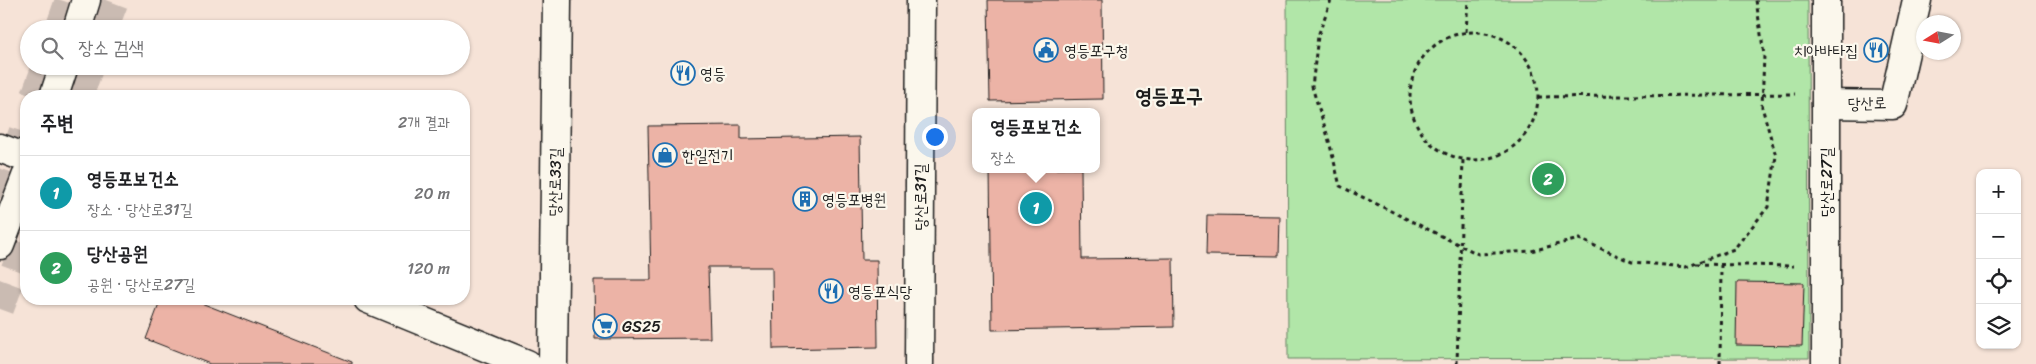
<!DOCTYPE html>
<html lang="ko">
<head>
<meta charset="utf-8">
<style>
	body { margin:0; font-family:Sriracha,"Poor Story",sans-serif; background:#f2f2f2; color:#202124 }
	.controls { position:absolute; right:15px; bottom:15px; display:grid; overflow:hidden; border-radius:10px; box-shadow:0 1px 4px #0004 }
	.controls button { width:45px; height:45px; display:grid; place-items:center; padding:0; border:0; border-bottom:1px solid #e0e0e0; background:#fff; color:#202124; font:25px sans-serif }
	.compass { position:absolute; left:1916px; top:15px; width:45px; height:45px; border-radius:50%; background:#fff; box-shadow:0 1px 4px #0004; rotate:259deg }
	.you { position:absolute; left:934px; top:136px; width:18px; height:18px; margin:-12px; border:4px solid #fff; border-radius:50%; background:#1a73e8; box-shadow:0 0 0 8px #1a73e833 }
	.badge { display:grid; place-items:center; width:32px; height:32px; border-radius:50%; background:#1a73e8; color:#fff; font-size:16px; font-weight:700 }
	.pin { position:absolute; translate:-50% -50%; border:2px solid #fff; box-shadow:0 1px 5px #0006 }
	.popup { position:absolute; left:972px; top:108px; width:128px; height:65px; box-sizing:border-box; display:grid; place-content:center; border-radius:10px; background:#fff; filter:drop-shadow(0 1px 4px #0005); font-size:16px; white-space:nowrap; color:#757577 }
	.popup b { font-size:19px; color:#202124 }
	.popup::after { content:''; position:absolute; left:50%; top:100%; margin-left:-10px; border:10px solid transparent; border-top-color:#fff }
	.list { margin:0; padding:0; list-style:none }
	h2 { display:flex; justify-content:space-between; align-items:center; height:65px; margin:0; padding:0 20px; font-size:21px }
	h2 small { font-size:16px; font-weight:400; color:#757577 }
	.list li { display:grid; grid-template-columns:32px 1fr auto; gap:15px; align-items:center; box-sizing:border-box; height:75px; padding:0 20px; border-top:1px solid #e0e0e0 }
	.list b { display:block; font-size:19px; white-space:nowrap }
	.list p { margin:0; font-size:16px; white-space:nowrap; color:#757577 }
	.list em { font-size:16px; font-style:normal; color:#757577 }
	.icon { flex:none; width:28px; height:28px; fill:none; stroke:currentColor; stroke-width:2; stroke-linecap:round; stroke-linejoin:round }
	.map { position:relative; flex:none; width:2036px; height:364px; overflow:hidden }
	.search { position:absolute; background:#fff; box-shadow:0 1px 4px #0004; left:20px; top:20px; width:450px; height:55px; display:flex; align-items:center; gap:12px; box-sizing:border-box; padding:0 18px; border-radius:28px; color:#757577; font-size:19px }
	.panel { position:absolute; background:#fff; box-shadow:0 1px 4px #0004; left:20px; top:90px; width:450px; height:215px; border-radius:20px }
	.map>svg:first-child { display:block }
	.green { fill:#b1e6a8; stroke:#668162 }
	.building { fill:#ecb3a6; stroke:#1c1c1c }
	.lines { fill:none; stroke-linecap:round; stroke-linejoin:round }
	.trunk-tunnel { stroke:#cabbb2; stroke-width:28; stroke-dasharray:28 14; stroke-linecap:butt }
	.minor-casing { stroke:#1c1c1c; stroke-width:31 }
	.primary-casing { stroke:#1c1c1c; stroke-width:31 }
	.path { stroke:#1c1c1c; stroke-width:3; stroke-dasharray:4 4; stroke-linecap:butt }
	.minor { stroke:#fbf7ec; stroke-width:28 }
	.primary { stroke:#fbf7ec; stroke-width:28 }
	.labels { text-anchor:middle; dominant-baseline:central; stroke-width:4.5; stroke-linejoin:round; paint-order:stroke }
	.poi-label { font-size:16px; fill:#1c1c1c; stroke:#fbf7ec; text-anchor:start }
	.street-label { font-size:16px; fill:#1c1c1c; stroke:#fbf7ec }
	.district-label { font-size:21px; font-weight:bold; fill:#1c1c1c; stroke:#fbf7ec }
</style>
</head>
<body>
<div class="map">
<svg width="2036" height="364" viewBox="0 0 2036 364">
	<rect width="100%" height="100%" fill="#f6e3d7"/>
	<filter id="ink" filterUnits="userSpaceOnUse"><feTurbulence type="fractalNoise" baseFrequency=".02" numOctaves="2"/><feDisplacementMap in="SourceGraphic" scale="10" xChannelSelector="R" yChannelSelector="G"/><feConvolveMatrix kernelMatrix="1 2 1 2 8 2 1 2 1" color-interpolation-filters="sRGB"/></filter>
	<g filter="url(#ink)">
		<path class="green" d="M1287,0H1808L1809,358L1288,359Z"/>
		<g class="building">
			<path d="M988,0H1102L1103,99L990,101Z"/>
			<path d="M741,125V139L860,137L862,260H877L878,347L773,349L772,267H708L710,338L595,339L594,280H651L648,126Z"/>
			<path d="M990,169H1081L1082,259L1173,258L1174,327L992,330Z"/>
			<path d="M1207,215L1280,216L1279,256L1206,255Z"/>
			<path d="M1737,282L1804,283L1802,346L1736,345Z"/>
			<path d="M161,299H191L352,362V364H210L146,339Z"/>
		</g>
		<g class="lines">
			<g class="trunk-tunnel">
				<path d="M59,29L69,0"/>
				<path d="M104,29L115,0"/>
				<path d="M35,96L46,66"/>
				<path d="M79,96L90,66"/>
				<path d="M0,198L26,122"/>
				<path d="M0,309L26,239"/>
			</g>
			<g class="minor-casing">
				<g id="minor">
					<path d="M1826,0V364"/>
					<path d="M1826,104L1893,105L1917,0"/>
					<path d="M0,148L26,158"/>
					<path d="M368,299L527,364"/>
					<path d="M553,364L557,0"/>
					<path d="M919,364L921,0"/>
				</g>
			</g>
			<g class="primary-casing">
				<g id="primary">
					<path d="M77,29L86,0"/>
					<path d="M54,96L64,66"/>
					<path d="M0,245L26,177"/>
				</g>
			</g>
			<g class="path">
				<path d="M1331,0L1318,36L1312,87L1328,137L1340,186L1478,254L1531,251L1579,239L1632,262L1686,267L1734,249L1768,207L1776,156L1762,107L1764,55L1756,0"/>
				<path d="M1466,32L1468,0"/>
				<circle cx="1474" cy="96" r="64"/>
				<path d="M1538,97L1795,94"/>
				<path d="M1696,264L1794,266"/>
				<path d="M1457,364L1463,159"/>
				<path d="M1720,364L1721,265"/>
			</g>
			<use href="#minor" class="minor"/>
			<use href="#primary" class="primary"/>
		</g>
	</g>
	<defs>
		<g id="civic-ring" transform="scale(1.25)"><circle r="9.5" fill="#fbf7ec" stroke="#1f6fb2" stroke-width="1.5"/><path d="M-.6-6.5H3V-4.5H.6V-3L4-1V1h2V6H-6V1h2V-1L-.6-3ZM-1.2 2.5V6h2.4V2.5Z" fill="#1f6fb2"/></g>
		<g id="restaurant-ring" transform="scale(1.25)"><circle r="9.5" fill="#fbf7ec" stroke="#1f6fb2" stroke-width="1.5"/><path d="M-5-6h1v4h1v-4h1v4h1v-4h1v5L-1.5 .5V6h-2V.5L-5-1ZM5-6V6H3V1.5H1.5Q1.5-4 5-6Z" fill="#1f6fb2"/></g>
		<g id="shop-ring" transform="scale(1.25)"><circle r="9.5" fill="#fbf7ec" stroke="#1f6fb2" stroke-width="1.5"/><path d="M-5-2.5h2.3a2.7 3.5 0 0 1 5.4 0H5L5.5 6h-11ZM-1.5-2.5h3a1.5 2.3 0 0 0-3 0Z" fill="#1f6fb2"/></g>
		<g id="building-ring" transform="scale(1.25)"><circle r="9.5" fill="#fbf7ec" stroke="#1f6fb2" stroke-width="1.5"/><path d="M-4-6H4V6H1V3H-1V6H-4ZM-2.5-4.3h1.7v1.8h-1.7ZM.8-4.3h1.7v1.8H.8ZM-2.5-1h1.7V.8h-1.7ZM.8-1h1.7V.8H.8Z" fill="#1f6fb2"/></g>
		<g id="supermarket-ring" transform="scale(1.25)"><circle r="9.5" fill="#fbf7ec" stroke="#1f6fb2" stroke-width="1.5"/><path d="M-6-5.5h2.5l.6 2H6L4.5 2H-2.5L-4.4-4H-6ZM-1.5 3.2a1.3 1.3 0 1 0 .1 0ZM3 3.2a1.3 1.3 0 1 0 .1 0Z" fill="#1f6fb2"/></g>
	</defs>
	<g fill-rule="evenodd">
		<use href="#civic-ring" x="1046" y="50"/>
		<use href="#restaurant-ring" x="1876" y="50"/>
		<use href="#restaurant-ring" x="683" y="73"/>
		<use href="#shop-ring" x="665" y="155"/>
		<use href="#building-ring" x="805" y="199"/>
		<use href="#restaurant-ring" x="831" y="291"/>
		<use href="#supermarket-ring" x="605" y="326"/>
	</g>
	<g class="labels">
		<g class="poi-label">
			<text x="1064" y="50">영등포구청</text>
			<text x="1858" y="50" text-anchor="end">치아바타집</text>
			<text x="700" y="73">영등</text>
			<text x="682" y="155">한일전기</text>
			<text x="822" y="199">영등포병원</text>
			<text x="848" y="291">영등포식당</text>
			<text x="622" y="326">GS25</text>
		</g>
		<g class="street-label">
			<text transform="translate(1867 103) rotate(-2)">당산로</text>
			<text transform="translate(555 182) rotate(-89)">당산로33길</text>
			<text transform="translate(1826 182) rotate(-90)">당산로27길</text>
			<text transform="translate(920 197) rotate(-90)">당산로31길</text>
		</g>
		<g class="district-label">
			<text x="1169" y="96">영등포구</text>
		</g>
	</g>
</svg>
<div class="controls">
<button>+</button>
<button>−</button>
<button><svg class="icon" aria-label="locate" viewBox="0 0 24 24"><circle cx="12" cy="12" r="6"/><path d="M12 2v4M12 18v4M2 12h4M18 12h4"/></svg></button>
<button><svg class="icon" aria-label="layers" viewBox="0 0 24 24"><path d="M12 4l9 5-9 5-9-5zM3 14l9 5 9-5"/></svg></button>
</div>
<svg class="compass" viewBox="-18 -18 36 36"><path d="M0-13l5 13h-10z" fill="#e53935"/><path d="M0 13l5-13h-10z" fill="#757577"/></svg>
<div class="you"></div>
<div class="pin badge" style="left:1036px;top:208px;background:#0f9aa8">1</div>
<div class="popup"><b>영등포보건소</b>장소</div>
<div class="pin badge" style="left:1548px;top:179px;background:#2e9e5b">2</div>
<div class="search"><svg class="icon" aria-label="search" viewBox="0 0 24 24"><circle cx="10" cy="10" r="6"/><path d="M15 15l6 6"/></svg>장소 검색</div>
<section class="panel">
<h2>주변<small>2개 결과</small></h2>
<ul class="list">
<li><span class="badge" style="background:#0f9aa8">1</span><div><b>영등포보건소</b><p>장소 · 당산로31길</p></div><em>20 m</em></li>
<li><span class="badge" style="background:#2e9e5b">2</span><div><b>당산공원</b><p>공원 · 당산로27길</p></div><em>120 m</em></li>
</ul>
</section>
</div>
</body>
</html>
